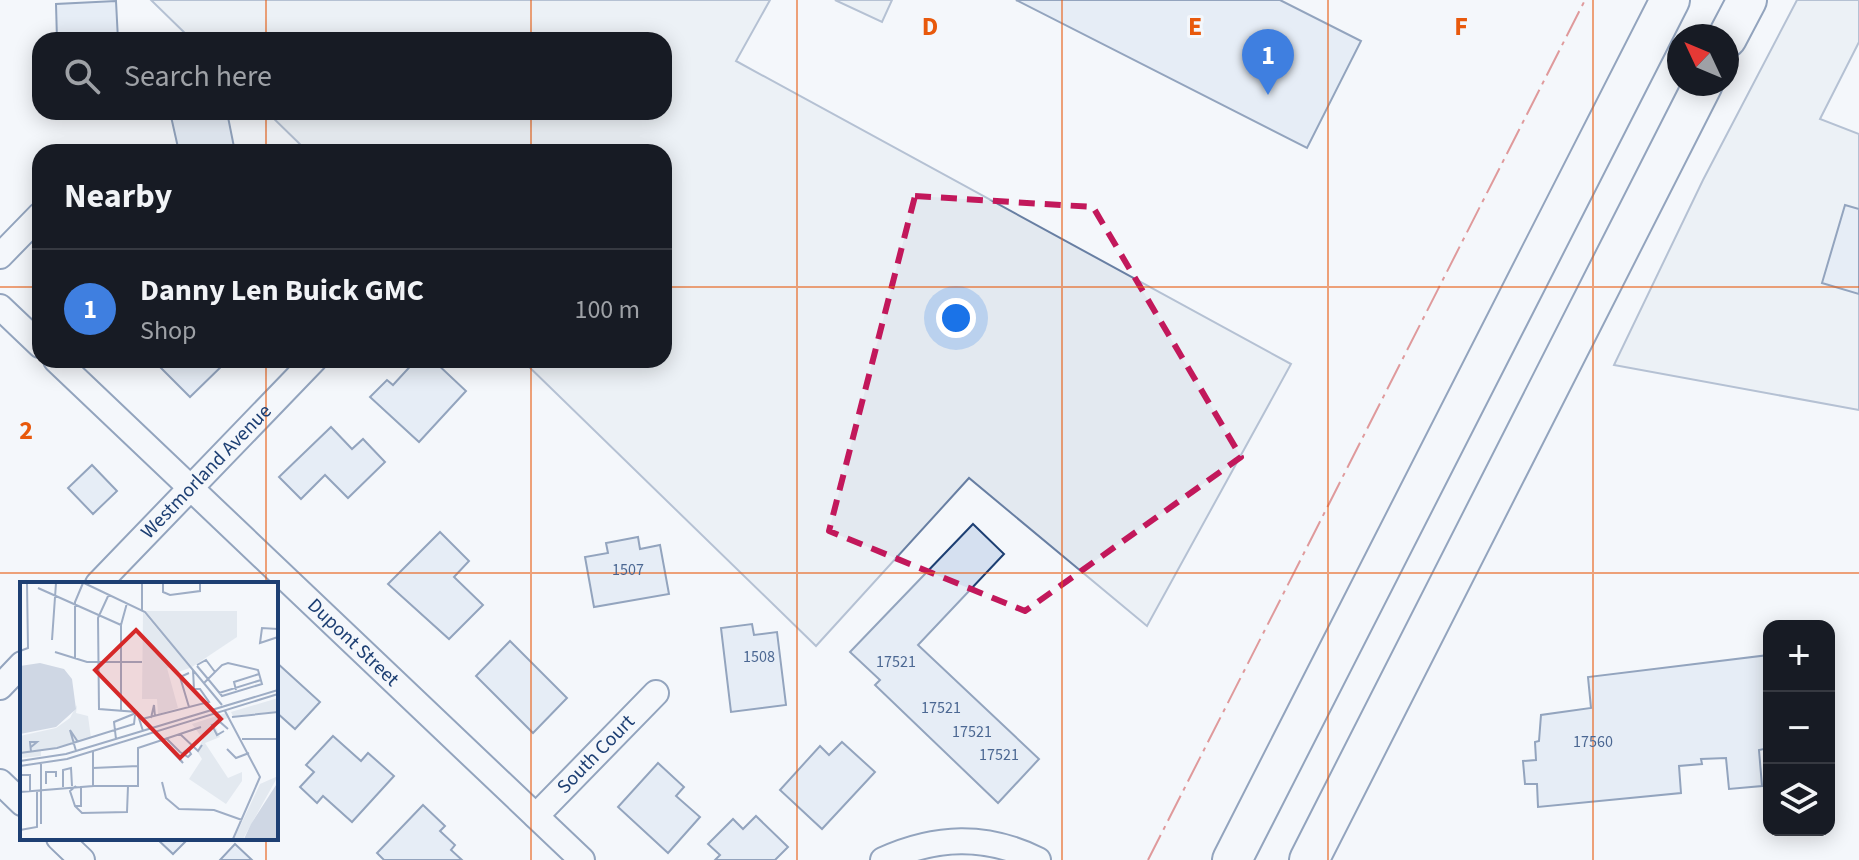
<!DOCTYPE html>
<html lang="en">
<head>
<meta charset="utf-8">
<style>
	body { margin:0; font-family:"Source Sans 3",sans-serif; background:#20242c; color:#f1f3f6 }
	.controls { position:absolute; right:24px; bottom:24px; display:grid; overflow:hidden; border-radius:16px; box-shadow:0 4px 20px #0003 }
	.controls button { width:72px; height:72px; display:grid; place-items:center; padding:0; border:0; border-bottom:2px solid #363941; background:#171b24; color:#f1f3f6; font:40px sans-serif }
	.compass { position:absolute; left:1667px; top:24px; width:72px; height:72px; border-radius:50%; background:#171b24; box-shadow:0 4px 20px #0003; rotate:314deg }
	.you { position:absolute; left:956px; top:318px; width:28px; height:28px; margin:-20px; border:6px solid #fff; border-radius:50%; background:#1a73e8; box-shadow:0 0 0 12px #1a73e833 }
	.badge { display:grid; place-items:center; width:52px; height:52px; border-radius:50%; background:#8c9099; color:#fff; font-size:26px; font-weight:700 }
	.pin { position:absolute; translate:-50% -66px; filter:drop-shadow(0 2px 4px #0008) }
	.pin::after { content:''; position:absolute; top:42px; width:28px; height:24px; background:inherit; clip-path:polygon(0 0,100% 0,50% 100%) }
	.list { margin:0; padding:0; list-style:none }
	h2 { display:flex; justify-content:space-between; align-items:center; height:104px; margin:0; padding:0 32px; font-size:34px }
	h2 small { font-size:26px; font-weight:400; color:#9ea1a6 }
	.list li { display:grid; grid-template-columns:52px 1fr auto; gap:24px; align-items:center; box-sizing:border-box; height:120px; padding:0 32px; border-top:2px solid #363941 }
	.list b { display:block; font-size:30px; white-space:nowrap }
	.list p { margin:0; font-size:26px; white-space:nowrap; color:#9ea1a6 }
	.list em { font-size:26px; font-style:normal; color:#9ea1a6 }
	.icon { flex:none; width:44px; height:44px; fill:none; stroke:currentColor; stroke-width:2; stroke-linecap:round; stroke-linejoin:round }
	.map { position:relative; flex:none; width:1859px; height:860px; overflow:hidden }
	.search { position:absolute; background:#171b24; box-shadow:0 4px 20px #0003; left:32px; top:32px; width:640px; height:88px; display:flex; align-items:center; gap:20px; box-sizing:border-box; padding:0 28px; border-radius:24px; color:#9ea1a6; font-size:30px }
	.panel { position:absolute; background:#171b24; box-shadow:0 4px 20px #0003; left:32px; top:144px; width:640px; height:224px; border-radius:24px }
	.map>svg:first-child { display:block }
	.green { fill:#e3e9f0; stroke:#687fa3; stroke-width:2 }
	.building { fill:#d5e0f0; stroke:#1d3f73; stroke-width:2 }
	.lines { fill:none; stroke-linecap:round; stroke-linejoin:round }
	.street-casing { stroke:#1d3f73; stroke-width:28 }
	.primary-casing { stroke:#1d3f73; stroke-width:42 }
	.street { stroke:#f4f7fb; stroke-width:24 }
	.primary { stroke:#f4f7fb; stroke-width:38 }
	.power { stroke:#c62828; stroke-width:2; stroke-dasharray:28 6 4 6; stroke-linecap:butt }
	.marked { fill:none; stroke:#c2185b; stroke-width:6; stroke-dasharray:16 10; stroke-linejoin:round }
	.grid { fill:none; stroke:#e8590c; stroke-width:2; stroke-opacity:0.55 }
	.labels { text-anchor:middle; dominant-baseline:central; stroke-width:6; stroke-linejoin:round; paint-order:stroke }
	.number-label { font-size:16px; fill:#4b6792 }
	.street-label { font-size:20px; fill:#1d3f73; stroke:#f4f7fb }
	.inset-road { fill:none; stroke:#9eadc5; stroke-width:2 }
	.view { fill:#d62828; fill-opacity:0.15; stroke:#d62828; stroke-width:4 }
	.inset-edge { fill:none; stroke:#1d3f73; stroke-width:4 }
	.grid-label { font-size:26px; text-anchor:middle; font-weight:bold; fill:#e8590c; stroke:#f4f7fb; stroke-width:6; stroke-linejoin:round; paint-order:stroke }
</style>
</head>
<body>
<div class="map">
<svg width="1859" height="860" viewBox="0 0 1859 860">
	<rect width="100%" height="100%" fill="#f4f7fb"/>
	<g class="green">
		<path d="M151,0H770L736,61L1291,364L1147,626L969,478L816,646L522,360H664V152H308L267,112H664V40H192Z"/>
		<path d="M835,0H892L882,22Z"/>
		<path d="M1797,0H1859V42L1820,119L1859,134V410L1614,365L1703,180Z"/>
	</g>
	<g class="building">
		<path d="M1016,0H1280L1361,41L1307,148Z"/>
		<path d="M116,1L118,40H57L56,4Z"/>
		<path d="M170,112H227L235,152H179Z"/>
		<path d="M1845,205L1859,209V294L1822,283Z"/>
		<path d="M159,360H228L190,397L156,363Z"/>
		<path d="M416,360H433L466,391L419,442L370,397L387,380L393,385Z"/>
		<path d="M331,427L352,449L363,439L385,462L348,498L325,475L301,499L279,477Z"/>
		<path d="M92,465L117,491L93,514L68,488Z"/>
		<path d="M973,524L1004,554L918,645L1039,759L998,803L875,685L880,680L850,652Z"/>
		<path d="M440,532L469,561L454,577L483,605L449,639L388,584Z"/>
		<path d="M638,537L640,549L660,545L669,594L594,607L585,557L608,553L606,543Z"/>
		<path d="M752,624L754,635L777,632L786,705L731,712L721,628Z"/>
		<path d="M510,641L567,698L533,733L476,676Z"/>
		<path d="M1769,655V748L1759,750L1762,786L1729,789L1726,758L1701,759L1702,764L1679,766L1681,793L1538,807L1537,784H1525L1523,761L1536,760L1535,742L1539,741L1541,715L1591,708L1588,677Z"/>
		<path d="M276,662L320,702L295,729L276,712Z"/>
		<path d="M333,736L361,761L368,753L394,776L352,822L323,796L317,803L300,787L314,772L306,765Z"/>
		<path d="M842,742L875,772L822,829L780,790L820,746L829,755Z"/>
		<path d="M658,763L684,787L676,796L700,817L668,853L618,807Z"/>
		<path d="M423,805L445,826L440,831L455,845L451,850L462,860H384L377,853Z"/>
		<path d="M756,816L788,847L775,860H715L720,855L708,844L733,819L743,829Z"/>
		<path d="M156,838H189L173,854Z"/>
		<path d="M235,844L252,860H220Z"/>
	</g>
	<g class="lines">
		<g class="street-casing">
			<g id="street">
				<path d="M0,256L40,215"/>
				<path d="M0,307L40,345"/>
				<path id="s1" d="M56,360L582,860"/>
				<path id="s2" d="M98,584L314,360"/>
				<path d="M0,687L22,664"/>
				<path d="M0,782L22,803"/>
				<path id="s3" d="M536,816L656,693"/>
				<path d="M59,838L82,860"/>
				<path d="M883,860C936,836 986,834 1038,860"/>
			</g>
		</g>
		<g class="primary-casing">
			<g id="primary">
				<path d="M1727,38L1747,0"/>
				<path d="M1232,860L1670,0"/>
				<path d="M1309,860L1703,84"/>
			</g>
		</g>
		<use href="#street" class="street"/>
		<use href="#primary" class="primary"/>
		<path class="power" d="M1148,860L1585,0"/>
	</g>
	<path d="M0 0H1859V860H0ZM915,196L1093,207L1241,457L1025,611L829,531Z" fill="#f4f7fb" fill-opacity=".55" fill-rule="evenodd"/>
	<path class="marked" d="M915,196L1093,207L1241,457L1025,611L829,531Z"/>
	<path class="grid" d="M266,0V40M531,0V40M797,0V860M1062,0V860M1328,0V860M1593,0V860M266,112V152M531,112V152M0,287H40M664,287H1859M266,360V584M531,360V860M0,573H1859M266,838V860"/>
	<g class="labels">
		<g class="number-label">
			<text x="628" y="570">1507</text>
			<text x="759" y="657">1508</text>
			<text x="896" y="662">17521</text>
			<text x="941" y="708">17521</text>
			<text x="972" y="732">17521</text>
			<text x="1593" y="742">17560</text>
			<text x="999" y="755">17521</text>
		</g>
		<g class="street-label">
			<text stroke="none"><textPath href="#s2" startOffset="156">Westmorland Avenue</textPath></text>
			<text stroke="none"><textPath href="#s1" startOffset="410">Dupont Street</textPath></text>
			<text stroke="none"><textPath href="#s3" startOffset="86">South Court</textPath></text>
		</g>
	</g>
	<g transform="translate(20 582)">
		<rect width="258" height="258" fill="#f4f7fb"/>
		<path d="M124,29H217V55L172,85ZM123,30L170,86L155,91L153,85L147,86L158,126L138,132L137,117H122ZM258,116V129L213,134L211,130ZM57,123L56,131L68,134L71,156L21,169V174L0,176V154L36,146L50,136ZM206,131L208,136L194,141L200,155L185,161L208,196L222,190V199L206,222L169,197L182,177L177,169L183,157L172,142ZM258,194L223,257H214L240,202Z" fill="#e3e9f0"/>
		<path d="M20,81L44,87L52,97L56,127L36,145L0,152V84ZM258,200V257H224L231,242Z" fill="#cfd7e4"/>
		<path class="inset-road" d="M64,1L125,30L202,123M143,1V10L150,13L180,9V1M18,6L101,43M89,12L78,36L79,127L117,130L123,149M122,28V1M258,47L242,46L240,61L258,55M32,58L36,1M0,69L8,66L7,1M35,70L67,80H122M55,76V20L63,1M177,83L186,78L195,90M177,84L188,97L202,114L242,102L238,88L208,81L202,83L184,101M169,91L160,95L169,125M216,108L214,100L239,92M199,111L241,98M101,129V43L107,21M205,129L240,195L213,257M212,135L258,130M131,136L134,123L135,135M122,137L189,120L180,107H174L173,88M204,149L197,153L192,143L200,140L208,147M134,150L163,181L155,170M160,152L178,169L182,163M146,156L160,170L168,175L171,172L168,167L163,171M96,157L94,140L116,131M222,157H258M11,165L17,160H10L11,170M207,167L216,176L229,171M56,169L50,148L58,160M0,171L37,166L114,142L115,133M0,179L46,172L258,108M21,182V242M0,184L47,177L258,112M73,186L118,184M0,193H10V210M142,200L146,216L159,227L194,228L222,238M26,202V190H36V195M56,204L50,209L55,224H61V204M73,204H118V166L181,145M43,205V188L51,186L52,204M0,210L73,204V169M55,224L62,231L107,230L108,204M0,248L17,245V210"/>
		<path class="view" d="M116,48L201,137L160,176L75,88Z"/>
		<rect width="258" height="258" class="inset-edge"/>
	</g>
	<g class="grid-label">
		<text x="930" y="35">D</text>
		<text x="1195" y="35">E</text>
		<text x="1461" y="35">F</text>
		<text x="26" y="439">2</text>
	</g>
</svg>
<div class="controls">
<button>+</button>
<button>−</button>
<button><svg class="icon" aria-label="layers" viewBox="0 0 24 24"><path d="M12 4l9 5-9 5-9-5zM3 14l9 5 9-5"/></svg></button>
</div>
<svg class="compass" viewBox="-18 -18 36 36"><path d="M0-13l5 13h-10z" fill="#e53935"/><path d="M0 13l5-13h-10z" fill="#9ea1a6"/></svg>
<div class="you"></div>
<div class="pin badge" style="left:1268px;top:95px;background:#3f7fe0">1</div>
<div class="search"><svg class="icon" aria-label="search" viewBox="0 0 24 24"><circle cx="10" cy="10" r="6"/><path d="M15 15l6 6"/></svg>Search here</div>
<section class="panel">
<h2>Nearby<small></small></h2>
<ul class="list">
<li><span class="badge" style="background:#3f7fe0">1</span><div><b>Danny Len Buick GMC</b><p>Shop</p></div><em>100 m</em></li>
</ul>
</section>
</div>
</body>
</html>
